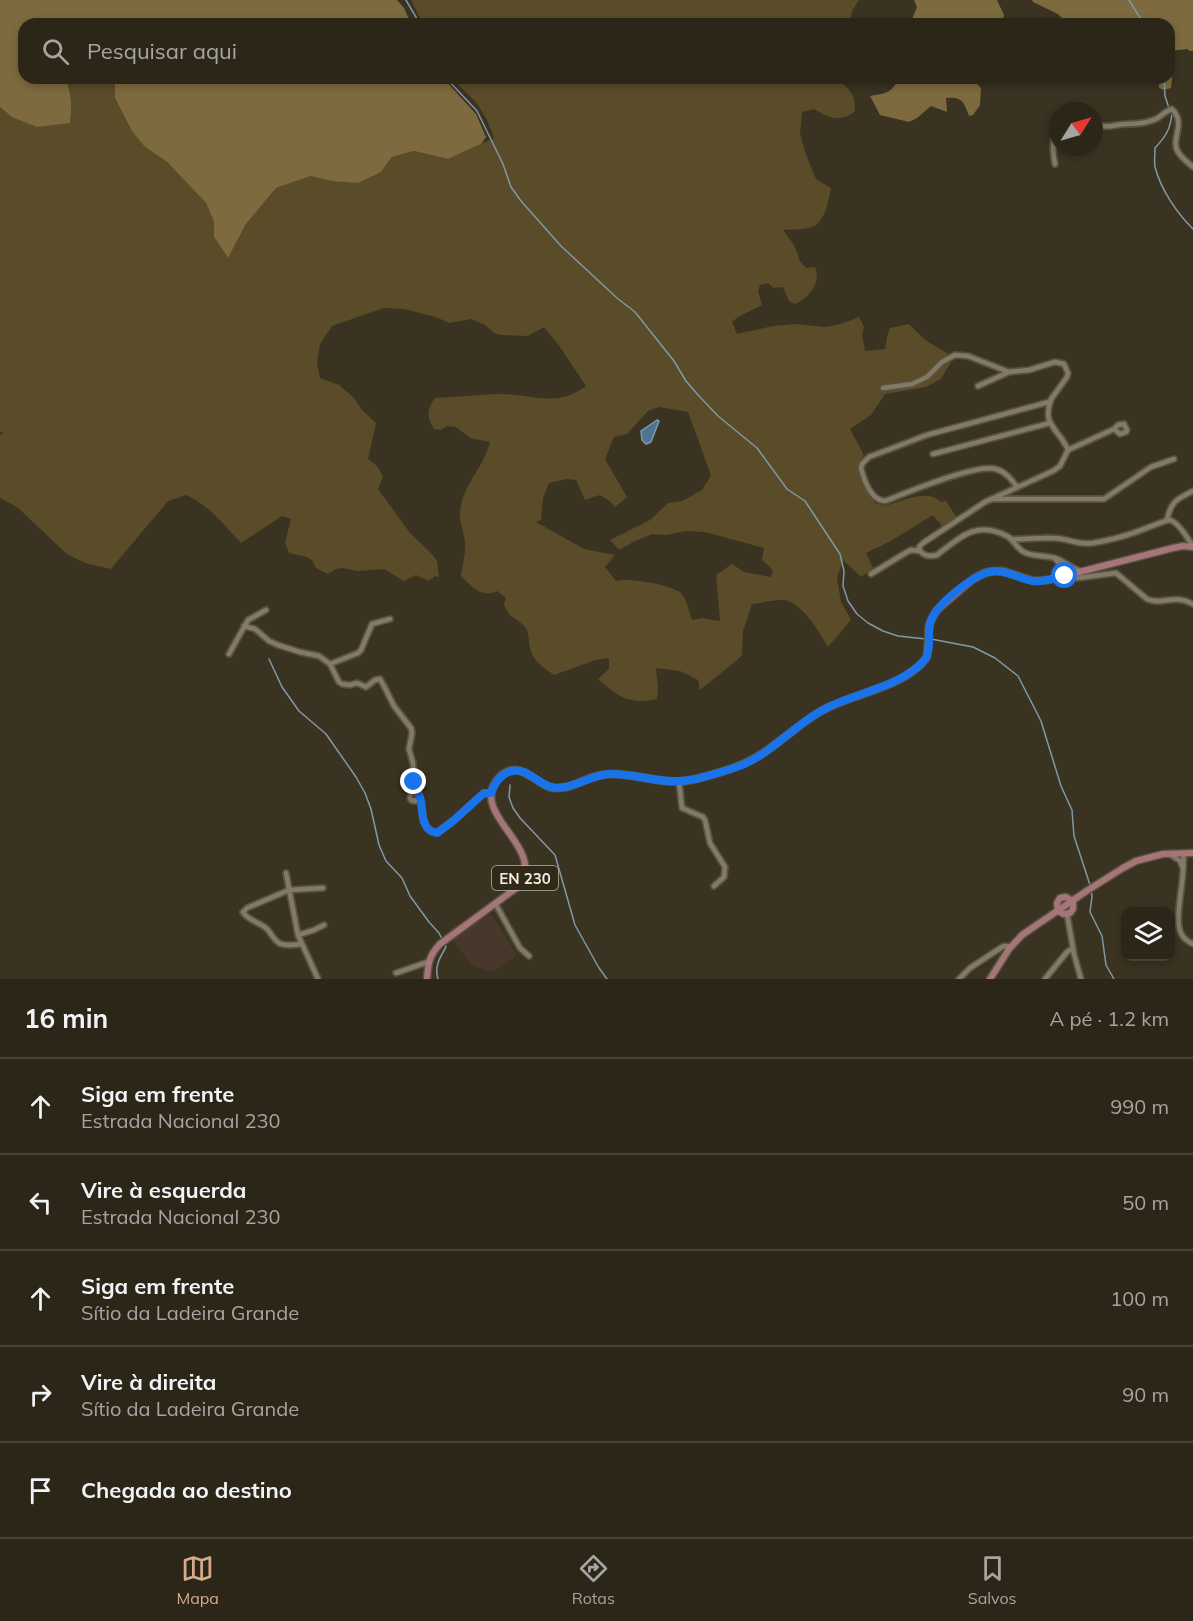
<!DOCTYPE html>
<html lang="pt">
<head>
<meta charset="utf-8">
<style>
	body { margin:0; font-family:Mulish,sans-serif; background:#342e22; color:#f1f3f6 }
	.controls { position:absolute; right:18px; bottom:18px; display:grid; overflow:hidden; border-radius:12px; box-shadow:0 3px 9px #0003 }
	.controls button { width:54px; height:54px; display:grid; place-items:center; padding:0; border:0; border-bottom:2px solid #484338; background:#2c2619; color:#f1f3f6; font:30px sans-serif }
	.compass { position:absolute; left:1049px; top:102px; width:54px; height:54px; border-radius:50%; background:#2c2619; box-shadow:0 3px 9px #0003; rotate:53deg }
	.stop { position:absolute; width:18px; height:18px; margin:-14px; border:4px solid #1a73e8; border-radius:50%; background:#fff }
	.stop.end { background:#1a73e8; border-color:#fff; box-shadow:0 2px 6px #0008 }
	.list { margin:0; padding:0; list-style:none }
	h2 { display:flex; justify-content:space-between; align-items:center; height:78px; margin:0; padding:0 24px; font-size:26px }
	h2 small { font-size:20px; font-weight:400; color:#a6a5a2 }
	.list li { display:grid; grid-template-columns:39px 1fr auto; gap:18px; align-items:center; box-sizing:border-box; height:96px; padding:0 24px; border-top:2px solid #484338 }
	.list b { display:block; font-size:22px; white-space:nowrap }
	.list p { margin:0; font-size:20px; white-space:nowrap; color:#a6a5a2 }
	.list em { font-size:20px; font-style:normal; color:#a6a5a2 }
	.icon { flex:none; width:33px; height:33px; fill:none; stroke:currentColor; stroke-width:2; stroke-linecap:round; stroke-linejoin:round }
	.map { position:relative; flex:none; width:1193px; height:979px; overflow:hidden }
	.search { position:absolute; background:#2c2619; box-shadow:0 3px 9px #0003; left:18px; right:18px; top:18px; height:66px; display:flex; align-items:center; gap:15px; box-sizing:border-box; padding:0 21px; border-radius:18px; color:#a6a5a2; font-size:22px }
	.sheet { height:558px; background:#2c2619 }
	nav { display:flex; justify-content:space-around; align-items:center; box-sizing:border-box; height:84px; border-top:2px solid #484338; background:#2c2619; font-size:16px; color:#a6a5a2 }
	nav a { display:grid; justify-items:center; gap:3px }
	nav .on { color:#d6ab8b }
	.map>svg:first-child { display:block }
	.industrial { fill:#47382b }
	.green { fill:#5a4b29; fill-rule:evenodd }
	.forest { fill:#7d6a3f }
	.water { fill:#4d7593; stroke:#7e99aa; stroke-width:1.5 }
	.lines { fill:none; stroke-linecap:round; stroke-linejoin:round }
	.stream { stroke:#7e99aa; stroke-width:1.5 }
	.minor-casing { stroke:#585141; stroke-width:8 }
	.major-casing { stroke:#585141; stroke-width:9 }
	.minor { stroke:#837a65; stroke-width:4.5 }
	.major { stroke:#a67578; stroke-width:6 }
	.route { stroke:#1a73e8; stroke-width:8 }
	.labels { text-anchor:middle; dominant-baseline:central; stroke-width:4.5; stroke-linejoin:round; paint-order:stroke }
	.shield { fill:#312917; stroke:#b8b2a4; stroke-width:1.5 }
	.shield-label { font-size:15px; font-weight:bold; fill:#f2ede1 }
</style>
</head>
<body>
<div class="map">
<svg width="1193" height="979" viewBox="0 0 1193 979">
	<rect width="100%" height="100%" fill="#3b3321"/>
	<path class="industrial" d="M490,913L517,955L493,972L471,965L453,940Z"/>
	<g class="green">
		<path d="M411,0H859L852,11L850,24H423Z"/>
		<path d="M65,78H115V98L145,147L167,162L206,203L214,222V237L228,258L246,224L276,188L311,176L331,181L381,172L392,157L414,151L448,159L494,138L487,120L476,102L451,78H838L837,80C851,89 855,95 855,111C841,123 828,118 814,109L802,112L800,134L806,155L816,179L831,188C829,199 825,223 812,227C803,230 792,229 783,230L794,245L800,261L806,268L815,267C822,282 809,298 795,304L789,301L783,287L773,288L768,283L760,285L758,291L762,305L738,317L732,322L737,334L773,326L795,324L826,327L841,324L859,317L864,327L862,335L865,351L885,349L887,337L890,328L909,324L925,340L954,357L941,379L926,387L885,394L871,415L850,429L864,455L860,462L858,473L875,503L885,506C897,502 920,492 933,497C936,498 939,500 941,502L946,501L957,518L943,527L933,515L889,542L866,553L873,568L861,577L843,560L837,578L841,602L851,620L828,647C819,632 801,600 782,600C772,600 762,603 752,604L743,631L742,655L736,661L700,690L698,680L680,671L656,668L658,688L657,699C629,705 618,697 598,679L609,669V658L596,660L554,675C544,668 532,661 530,647C528,639 530,631 523,625C514,616 510,619 504,605L506,598L497,591C482,599 471,586 461,576C462,568 465,556 465,548C466,536 459,523 460,511C463,484 484,467 490,442L470,438L456,427L447,426L440,430L434,429C426,416 427,410 435,398C456,397 476,395 496,394C530,393 556,409 586,386L560,347L544,327L528,336L502,335L494,333L485,325L471,319L449,323L436,317L404,309L384,308L332,326L320,344L317,363L320,378L339,385L353,397L362,410L376,423L368,459L377,466L383,477L378,489L410,533L430,552L437,561L439,577L435,576L429,581L416,575L404,581L384,569L357,571L342,568L336,569L328,574L316,568L312,560L307,557L289,553L285,542L291,519L282,516L241,543C223,524 210,506 186,495L168,501L111,569L85,563L67,554L17,507L0,498V435L3,433L0,431V107L12,117L70,122C72,106 72,93 65,78ZM659,407L688,412L711,475L702,490L682,501L668,503L650,520L610,540L619,550L635,541L653,534L667,535L686,531L705,532L764,548L762,560L773,570L771,577L744,572L732,564L716,575L720,621L702,618L692,620C689,612 687,599 681,593C672,585 628,577 616,581L605,567L615,555L584,549L536,522L541,520L543,498L549,483L566,479L576,480L585,500L600,495L610,501L615,507L627,497L605,459L614,437L627,434L648,411Z"/>
	</g>
	<g class="forest">
		<path d="M0,0H397L404,8L411,24H24V78H65C72,93 72,107 70,123L37,127L12,117L0,107Z"/>
		<path d="M914,0H997L1004,15L1002,24H910L917,7Z"/>
		<path d="M1032,0H1193V51H1189L1188,49L1169,51V24H1068L1058,14L1033,2Z"/>
		<path d="M1169,57L1172,79L1171,88L1164,90L1159,88V78H1169Z"/>
		<path d="M115,78H443L476,114L486,137L481,144L448,159L414,151L392,157L381,172L358,183L331,181L311,176L276,188L246,224L228,258L214,237V222L206,203L167,162L145,147L132,131L115,98Z"/>
		<path d="M899,78H971L981,88L980,105L973,115L969,116C964,102 962,96 946,98L947,112L931,106L917,118L909,122L880,115L870,96C886,93 891,94 899,78Z"/>
	</g>
	<path class="water" d="M657,420L659,421L651,442L646,444L642,440L641,431Z"/>
	<g class="lines">
		<g class="stream">
			<path d="M406,0L420,24"/>
			<path d="M1129,0L1144,24"/>
			<path d="M446,78L477,111L503,164L511,187L521,201L561,246L617,298L635,312L674,361L686,381L699,396L718,416L757,448L787,489L805,501L840,554L844,571L843,586L848,601L857,614L868,623L883,631L898,636L926,639"/>
			<path d="M1164,78L1165,96L1169,108"/>
			<path d="M1172,114C1170,130 1166,136 1155,148C1155,154 1154,161 1155,167C1161,190 1177,213 1193,229"/>
			<path d="M931,639L973,647L995,658L1018,676L1041,721L1061,786L1072,810L1074,836L1090,885"/>
			<path d="M269,659L282,687L299,711L326,734L356,777L365,793L371,809L379,845L386,861L402,878L410,896L429,922L439,933L442,939"/>
			<path d="M510,785L509,797L513,808L520,818L555,855L575,925L599,968L607,979"/>
			<path d="M1091,890L1092,896L1090,912L1102,936L1106,965L1114,979"/>
			<path d="M438,979C434,967 440,957 446,947L444,943"/>
		</g>
		<g class="minor-casing">
			<g id="minor">
				<path d="M1094,125C1111,129 1113,124 1128,124C1137,124 1147,123 1156,119C1162,116 1165,111 1172,109C1187,124 1170,138 1178,152C1182,158 1188,163 1193,167"/>
				<path d="M1055,164C1053,153 1051,140 1058,131"/>
				<path d="M978,386L1009,372"/>
				<path d="M883,388L912,384L927,377L942,362L955,355L968,356L1009,372L1029,370L1055,362L1064,364L1068,373L1067,377L1049,402L927,435L869,457L862,464L861,468C864,480 871,500 885,501C906,493 977,463 996,469C1006,472 1012,480 1017,487"/>
				<path d="M1051,400C1041,425 1060,430 1068,450L1060,466L1053,471L985,502L923,543L919,547C921,556 929,557 937,555C960,537 977,520 1007,536C1014,540 1016,548 1024,552C1033,557 1045,555 1055,558C1064,561 1071,568 1080,571"/>
				<path d="M1068,450L1114,429L1120,434L1126,432L1127,430L1124,424L1118,425L1114,429"/>
				<path d="M933,454L1050,423"/>
				<path d="M991,499H1104L1151,467L1174,459"/>
				<path d="M1167,520C1171,501 1177,499 1193,491"/>
				<path d="M1011,539C1026,540 1047,536 1062,539C1074,541 1079,545 1093,543C1105,541 1118,538 1130,534C1135,533 1166,520 1169,520C1178,521 1189,540 1193,547"/>
				<path d="M1055,559L1061,565L1062,569L1058,577"/>
				<path d="M871,574L907,552L911,550L920,551"/>
				<path d="M1071,575L1077,578L1116,573L1147,599C1163,606 1173,593 1193,604"/>
				<path d="M244,626L255,629L269,641L278,645L300,652L319,656L330,664L339,682L342,684L350,685L357,683L366,687L375,680L380,679L385,688L394,706L411,728L412,733L409,749L413,763L414,782L420,798L423,819L427,828L430,831L437,833L453,821L484,793H491"/>
				<path d="M229,654L248,620L266,610"/>
				<path d="M330,664L358,653L361,650L372,624L390,619"/>
				<path d="M679,781L682,808L703,817L705,820L710,843L725,867L724,877L714,886"/>
				<path d="M414,782L410,798L411,800L415,801L420,798"/>
				<path d="M1183,853C1187,873 1172,921 1182,935C1184,939 1189,942 1193,944"/>
				<path d="M1171,855L1180,861L1183,868"/>
				<path d="M286,873L298,935L318,979"/>
				<path d="M495,903L520,948L529,956"/>
				<path d="M1067,914L1074,954L1081,979"/>
				<path d="M298,935L314,930L324,925"/>
				<path d="M301,944C295,945 288,946 281,944C274,941 272,934 267,929C260,922 248,921 243,912L247,908L289,890L323,888"/>
				<path d="M396,973L428,962"/>
				<path d="M959,979L970,968L1002,947L1005,946L1011,947"/>
				<path d="M1045,979L1067,952L1073,948"/>
			</g>
		</g>
		<g class="major-casing">
			<g id="major">
				<path d="M1058,911L1057,903L1060,898L1066,897L1073,901"/>
				<path d="M1058,911L1064,914L1070,913L1073,909V901"/>
				<path d="M427,979C428,963 429,956 440,944L519,886C547,847 470,816 497,780C515,757 532,780 549,787C554,789 561,788 567,787C581,783 594,774 610,774C637,773 664,786 691,780C716,774 742,767 763,753C785,739 804,719 827,708C858,692 904,688 927,657L929,625L936,611L973,579L984,573L994,571H1003L1034,581L1048,580L1173,548L1183,546L1193,547"/>
				<path d="M990,979L1009,949L1022,935L1088,890L1123,868L1136,861L1163,854L1193,853"/>
			</g>
		</g>
		<use href="#minor" class="minor"/>
		<use href="#major" class="major"/>
	</g>
	<g class="lines">
		<path class="route" d="M414,782C416,788 419,794 421,801C423,814 421,830 437,833L453,821L484,793H491C495,783 500,774 512,771C529,767 540,788 557,788C575,788 591,775 609,774C630,773 651,781 672,781C693,782 714,774 734,768C767,758 791,728 821,711C854,692 894,690 922,663C933,652 927,636 930,624C933,607 966,582 981,575C1000,565 1015,578 1033,581C1044,582 1055,578 1065,576"/>
	</g>
	<g class="labels">
		<rect class="shield" x="492" y="866" width="66" height="24" rx="4.5"/>
		<g class="shield-label">
			<text x="525" y="878">EN 230</text>
		</g>
	</g>
</svg>
<div class="controls">
<button><svg class="icon" aria-label="layers" viewBox="0 0 24 24"><path d="M12 4l9 5-9 5-9-5zM3 14l9 5 9-5"/></svg></button>
</div>
<svg class="compass" viewBox="-18 -18 36 36"><path d="M0-13l5 13h-10z" fill="#e53935"/><path d="M0 13l5-13h-10z" fill="#a6a5a2"/></svg>
<div class="stop" style="left:1065px;top:576px"></div>
<div class="stop end" style="left:414px;top:782px"></div>
<div class="search"><svg class="icon" aria-label="search" viewBox="0 0 24 24"><circle cx="10" cy="10" r="6"/><path d="M15 15l6 6"/></svg>Pesquisar aqui</div>
</div>
<section class="sheet">
<h2>16 min<small>A pé · 1.2 km</small></h2>
<ul class="list">
<li><svg class="icon" aria-label="ahead" viewBox="0 0 24 24"><path d="M12 20V5M6 11l6-6 6 6"/></svg><div><b>Siga em frente</b><p>Estrada Nacional 230</p></div><em>990 m</em></li>
<li><svg class="icon" aria-label="left" viewBox="0 0 24 24"><path d="M17 20v-9H6M10 6l-5 5 5 5"/></svg><div><b>Vire à esquerda</b><p>Estrada Nacional 230</p></div><em>50 m</em></li>
<li><svg class="icon" aria-label="ahead" viewBox="0 0 24 24"><path d="M12 20V5M6 11l6-6 6 6"/></svg><div><b>Siga em frente</b><p>Sítio da Ladeira Grande</p></div><em>100 m</em></li>
<li><svg class="icon" aria-label="right" viewBox="0 0 24 24"><path d="M7 20v-9h11M14 6l5 5-5 5"/></svg><div><b>Vire à direita</b><p>Sítio da Ladeira Grande</p></div><em>90 m</em></li>
<li><svg class="icon" aria-label="arrive" viewBox="0 0 24 24"><path d="M6 21V4h12l-3 4 3 4H6"/></svg><div><b>Chegada ao destino</b></div></li>
</ul>
</section>
<nav>
<a class="on"><svg class="icon" aria-label="map" viewBox="0 0 24 24"><path d="M3 6l6-2 6 2 6-2v14l-6 2-6-2-6 2zM9 4v14M15 6v14"/></svg>Mapa</a>
<a><svg class="icon" aria-label="directions" viewBox="0 0 24 24"><path d="M12 3l9 9-9 9-9-9zM9 14v-3h6M13 9l2 2-2 2"/></svg>Rotas</a>
<a><svg class="icon" aria-label="saved" viewBox="0 0 24 24"><path d="M7 4h10v16l-5-4-5 4z"/></svg>Salvos</a>
</nav>
</body>
</html>
